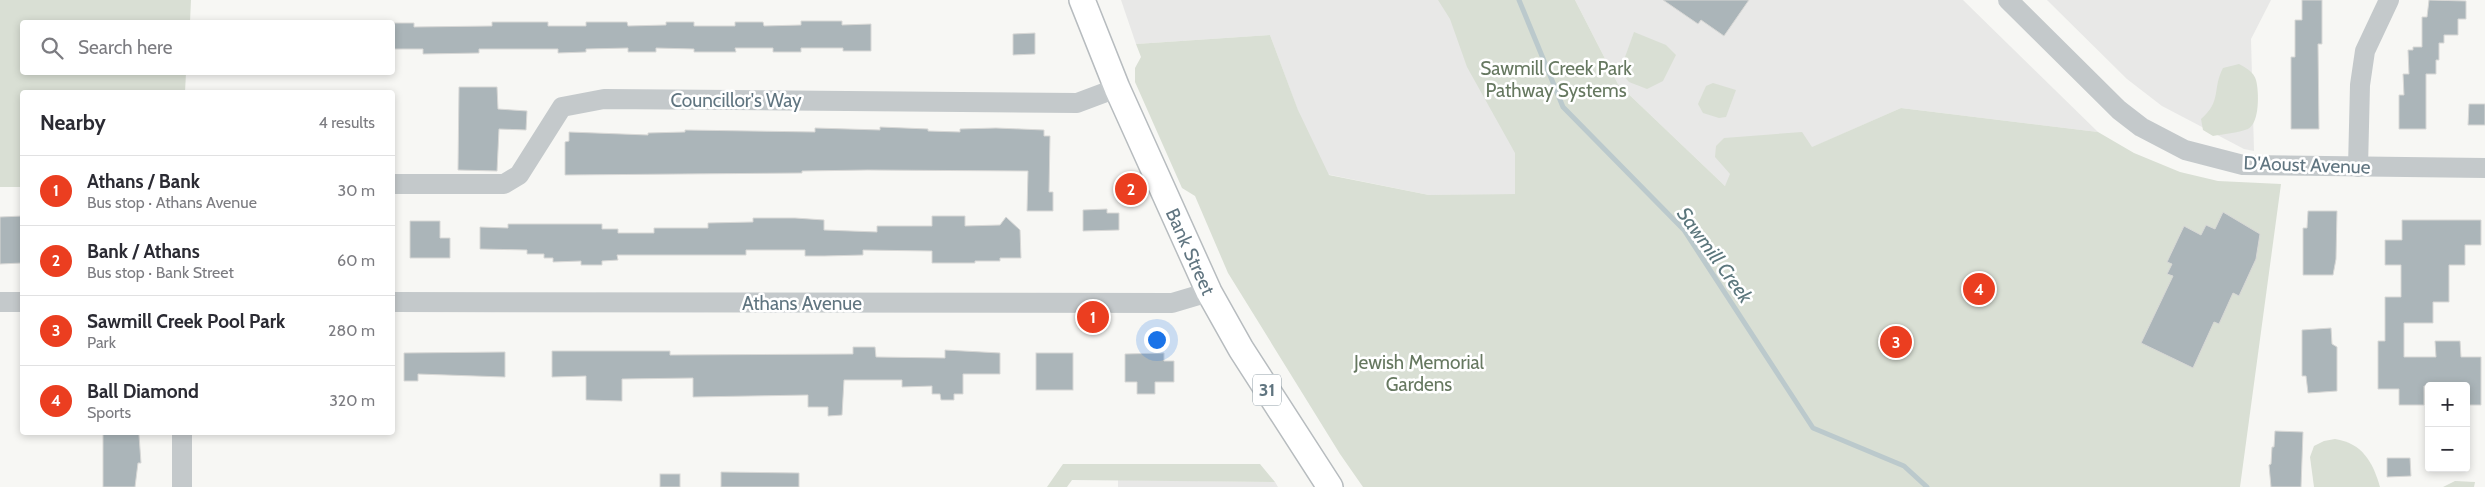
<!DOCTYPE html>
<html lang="en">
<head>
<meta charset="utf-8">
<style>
	body { margin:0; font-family:Cabin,sans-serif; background:#f7f7f7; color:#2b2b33 }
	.controls { position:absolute; right:15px; bottom:15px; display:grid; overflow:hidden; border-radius:5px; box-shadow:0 2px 8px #0003 }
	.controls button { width:45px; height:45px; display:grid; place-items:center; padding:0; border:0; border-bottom:1px solid #e1e1e2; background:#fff; color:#2b2b33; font:25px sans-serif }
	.you { position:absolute; left:1156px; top:339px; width:18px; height:18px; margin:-12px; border:4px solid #fff; border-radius:50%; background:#1a73e8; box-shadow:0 0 0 8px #1a73e833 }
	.badge { display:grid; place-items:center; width:32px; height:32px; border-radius:50%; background:#eb3e20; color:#fff; font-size:16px; font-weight:700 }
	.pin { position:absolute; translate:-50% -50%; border:2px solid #fff; box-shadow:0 1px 5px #0006 }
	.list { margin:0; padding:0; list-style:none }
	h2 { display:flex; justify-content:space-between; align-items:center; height:65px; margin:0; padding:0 20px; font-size:21px }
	h2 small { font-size:16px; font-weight:400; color:#7c7c81 }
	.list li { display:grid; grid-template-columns:32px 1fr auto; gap:15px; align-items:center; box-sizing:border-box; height:70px; padding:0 20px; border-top:1px solid #e1e1e2 }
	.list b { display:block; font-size:19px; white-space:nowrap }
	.list p { margin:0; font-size:16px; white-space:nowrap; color:#7c7c81 }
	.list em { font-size:16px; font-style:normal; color:#7c7c81 }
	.icon { flex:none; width:28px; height:28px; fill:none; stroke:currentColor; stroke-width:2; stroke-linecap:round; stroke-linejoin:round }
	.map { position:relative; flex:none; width:2485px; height:487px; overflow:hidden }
	.search { position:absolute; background:#fff; box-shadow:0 2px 8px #0003; left:20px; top:20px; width:375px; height:55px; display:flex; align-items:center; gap:12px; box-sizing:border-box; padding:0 18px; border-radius:5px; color:#7c7c81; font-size:19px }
	.panel { position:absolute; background:#fff; box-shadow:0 2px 8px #0003; left:20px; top:90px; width:375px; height:345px; border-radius:5px }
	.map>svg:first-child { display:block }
	.built { fill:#e8e8e7 }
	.green { fill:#d9dfd4 }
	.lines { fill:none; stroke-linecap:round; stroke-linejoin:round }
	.stream { stroke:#bbc9cc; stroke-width:5 }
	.building { fill:#abb5b9; stroke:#d8d8d6 }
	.major-casing { stroke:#b7bcbf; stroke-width:28 }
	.minor { stroke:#c4c9cb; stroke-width:20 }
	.major { stroke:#fff; stroke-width:25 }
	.labels { text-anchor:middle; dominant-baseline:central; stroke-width:5; stroke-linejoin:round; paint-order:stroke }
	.shield { fill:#fff; stroke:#909ea6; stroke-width:1 }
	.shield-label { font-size:18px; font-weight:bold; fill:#607580 }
	.park-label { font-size:19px; fill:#667860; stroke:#fff }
	.street-label { font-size:19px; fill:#607580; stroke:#fff }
	.water-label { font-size:20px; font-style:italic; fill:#5b767c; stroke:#fff }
</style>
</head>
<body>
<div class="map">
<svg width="2485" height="487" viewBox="0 0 2485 487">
	<rect width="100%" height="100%" fill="#f7f7f4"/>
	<g class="built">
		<path d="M1121,0H1466L1593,194L1429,195L1321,173L1270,35L1136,44Z"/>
		<path d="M1575,0H1963L2098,132L1901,108L1725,186L1618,84Z"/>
		<path d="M2047,0H2271L2251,39L2254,151L2244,149L2162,106L2127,79Z"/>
		<path d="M1118,480L1275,482L1278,487H1118Z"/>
	</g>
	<g class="green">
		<path d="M0,0H191L190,22H22V72L186,73L185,92H22V187H0Z"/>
		<path d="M1438,0H1575L1618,84L1725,186L1730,174L1715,157L1716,146L1724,138L1802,132L1812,147L1901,108L2098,132L2134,153L2180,172L2218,181L2281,184L2240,487H1363L1340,454L1228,273L1195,196L1182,188L1135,82V68L1141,57L1136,44L1270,35L1298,110L1329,175L1429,195L1515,194V153L1467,67L1450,19Z"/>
		<path d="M1634,32L1666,45L1676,55L1663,81L1647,89L1629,82L1620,71Z"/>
		<path d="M2239,64C2246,68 2254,72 2256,80C2259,91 2260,123 2248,129C2238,133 2223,134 2213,136L2203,130L2201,119C2222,101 2212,89 2223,68Z"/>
		<path d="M1713,83L1736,90L1726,117L1719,118L1703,113L1698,104L1706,86Z"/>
		<path d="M2335,439C2362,443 2373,462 2380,487H2314L2310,457L2314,446L2324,441Z"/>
		<path d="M1063,464H1260L1275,482L1072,480L1067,487H1047Z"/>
		<path d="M2455,481L2475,482L2474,487H2443Z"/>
	</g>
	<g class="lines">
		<path class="stream" d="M1519,0L1563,107L1684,230L1813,428L1904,466L1927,487"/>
	</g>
	<g class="building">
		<path d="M1663,0H1749L1724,36L1701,20L1698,24Z"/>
		<path d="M2302,0H2322V44H2318L2319,129H2291V57H2295V20H2302Z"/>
		<path d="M2429,0L2466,1V19H2458V35H2444V43H2439V60H2436V74H2426V129H2399V95H2404L2403,74H2409L2408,50H2413V47H2422V17H2427Z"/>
		<path d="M801,21H842V25L871,24V51H843V48H801V52H773V48H735L736,52H694V49L656,48V52H628V48L586,49V52L558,53V49H479V53L423,54V49H392V23H414V27L492,26V22H548V26H586V22H627L628,26L666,25V22H694V26H735V22H763L764,26L801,25Z"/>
		<path d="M1035,33V54L1013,55V34Z"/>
		<path d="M459,87H497L498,109L527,111L526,130L499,129L497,171L458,170Z"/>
		<path d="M2469,104H2485V125H2468Z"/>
		<path d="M880,127L928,129V131L960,132V129L996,128L1044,130V136H1050L1049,192H1053V211H1027L1028,171L867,170L802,171V173L565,175V142L569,141V132L648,135V133L685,132V130L815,132V128L880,130Z"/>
		<path d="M1107,209V213H1119V230L1083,231V210Z"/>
		<path d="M2308,211H2337L2336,259L2333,275H2303V228H2307Z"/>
		<path d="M2223,212L2260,234L2256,259L2239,296L2233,293L2219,324L2214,322L2193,368L2141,343L2173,276L2167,274L2172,264L2167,262L2184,226L2201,235L2206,225L2215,229Z"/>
		<path d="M22,216V263L0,264V217Z"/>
		<path d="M932,216H965V226L1000,225L1006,217L1020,230L1021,258H1000V261H975V263H932V251L863,250V255L824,256H805V250H746V255H617L618,260L602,261V265H581V261L553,262V258H544V254H527V250L480,249V227L508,228V224H602V229H618V233H654V228H708V223L753,222V218H795L824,220V230L877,232V226H932Z"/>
		<path d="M2402,220H2481V245H2465V265H2449V302H2433V323H2404V357H2436L2435,341H2460L2461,357H2481V405H2466V386H2424V405H2399V389H2378V341H2385V297H2401V265H2385V240H2402Z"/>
		<path d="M410,221H440V238H450V258H410Z"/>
		<path d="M2331,328L2332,344L2337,347V391L2308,393L2306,376H2302V330Z"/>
		<path d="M853,347H875L876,357L945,358V350L1000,353V374H963V394H954V400H941L940,394H932V386L902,387V380H844L842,415L828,416V407H808V395L693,397V378L622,379V401L586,400V376L552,377V351H670V355L853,354Z"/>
		<path d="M505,352V377L418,374V381H404V353Z"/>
		<rect x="1036" y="353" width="37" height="37"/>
		<path d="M1164,353V361H1174V382H1155V394H1137V382H1125V354Z"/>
		<path d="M2275,431L2303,432L2301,487H2271L2269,465L2271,464L2272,447H2274Z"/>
		<path d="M103,432H138L139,435L141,463H138L135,487H103Z"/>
		<path d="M2387,458H2410L2411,476L2387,477Z"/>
		<path d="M721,472L799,473V487H721Z"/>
		<rect x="660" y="474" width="20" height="13"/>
	</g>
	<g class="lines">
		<g class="major-casing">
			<g id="major">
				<path id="s1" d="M1082,0L1117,88L1209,292L1241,349L1330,487"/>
			</g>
		</g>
		<g class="minor">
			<path d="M2008,0L2119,110L2141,127L2185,150L2243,165L2485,168"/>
			<path d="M2358,167L2360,85L2365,51L2389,0"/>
			<path d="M392,184H504L519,175L562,107L604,99L1077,103L1117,88"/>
			<path d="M0,302H22"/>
			<path d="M392,302L1172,303L1209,292"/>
			<path d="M182,432V487"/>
		</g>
		<use href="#major" class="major"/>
	</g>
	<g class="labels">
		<rect class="shield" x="1253" y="374.5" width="28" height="31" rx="4"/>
		<g class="shield-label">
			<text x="1267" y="390">31</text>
		</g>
		<g class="park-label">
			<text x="1556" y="68">Sawmill Creek Park<tspan x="1556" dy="22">Pathway Systems</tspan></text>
			<text x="1419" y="362">Jewish Memorial<tspan x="1419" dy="22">Gardens</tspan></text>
		</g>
		<g class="street-label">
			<text x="736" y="100">Councillor's Way</text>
			<text transform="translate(2307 165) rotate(2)">D'Aoust Avenue</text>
			<text stroke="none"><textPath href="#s1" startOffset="274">Bank Street</textPath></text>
			<text x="802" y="303">Athans Avenue</text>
		</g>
		<g class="water-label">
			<text transform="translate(1715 255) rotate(54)">Sawmill Creek</text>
		</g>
	</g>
</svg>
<div class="controls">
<button>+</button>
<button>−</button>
</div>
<div class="you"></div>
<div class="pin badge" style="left:1093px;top:317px">1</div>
<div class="pin badge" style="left:1131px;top:189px">2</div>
<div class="pin badge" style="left:1896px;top:342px">3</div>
<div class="pin badge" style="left:1979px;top:289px">4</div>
<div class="search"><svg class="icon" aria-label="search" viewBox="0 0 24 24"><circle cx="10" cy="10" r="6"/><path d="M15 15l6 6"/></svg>Search here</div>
<section class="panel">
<h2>Nearby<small>4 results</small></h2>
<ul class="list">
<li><span class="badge">1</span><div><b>Athans / Bank</b><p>Bus stop · Athans Avenue</p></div><em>30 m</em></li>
<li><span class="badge">2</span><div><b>Bank / Athans</b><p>Bus stop · Bank Street</p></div><em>60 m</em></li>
<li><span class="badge">3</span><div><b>Sawmill Creek Pool Park</b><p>Park</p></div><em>280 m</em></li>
<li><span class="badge">4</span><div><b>Ball Diamond</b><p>Sports</p></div><em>320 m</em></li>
</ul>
</section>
</div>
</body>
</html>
